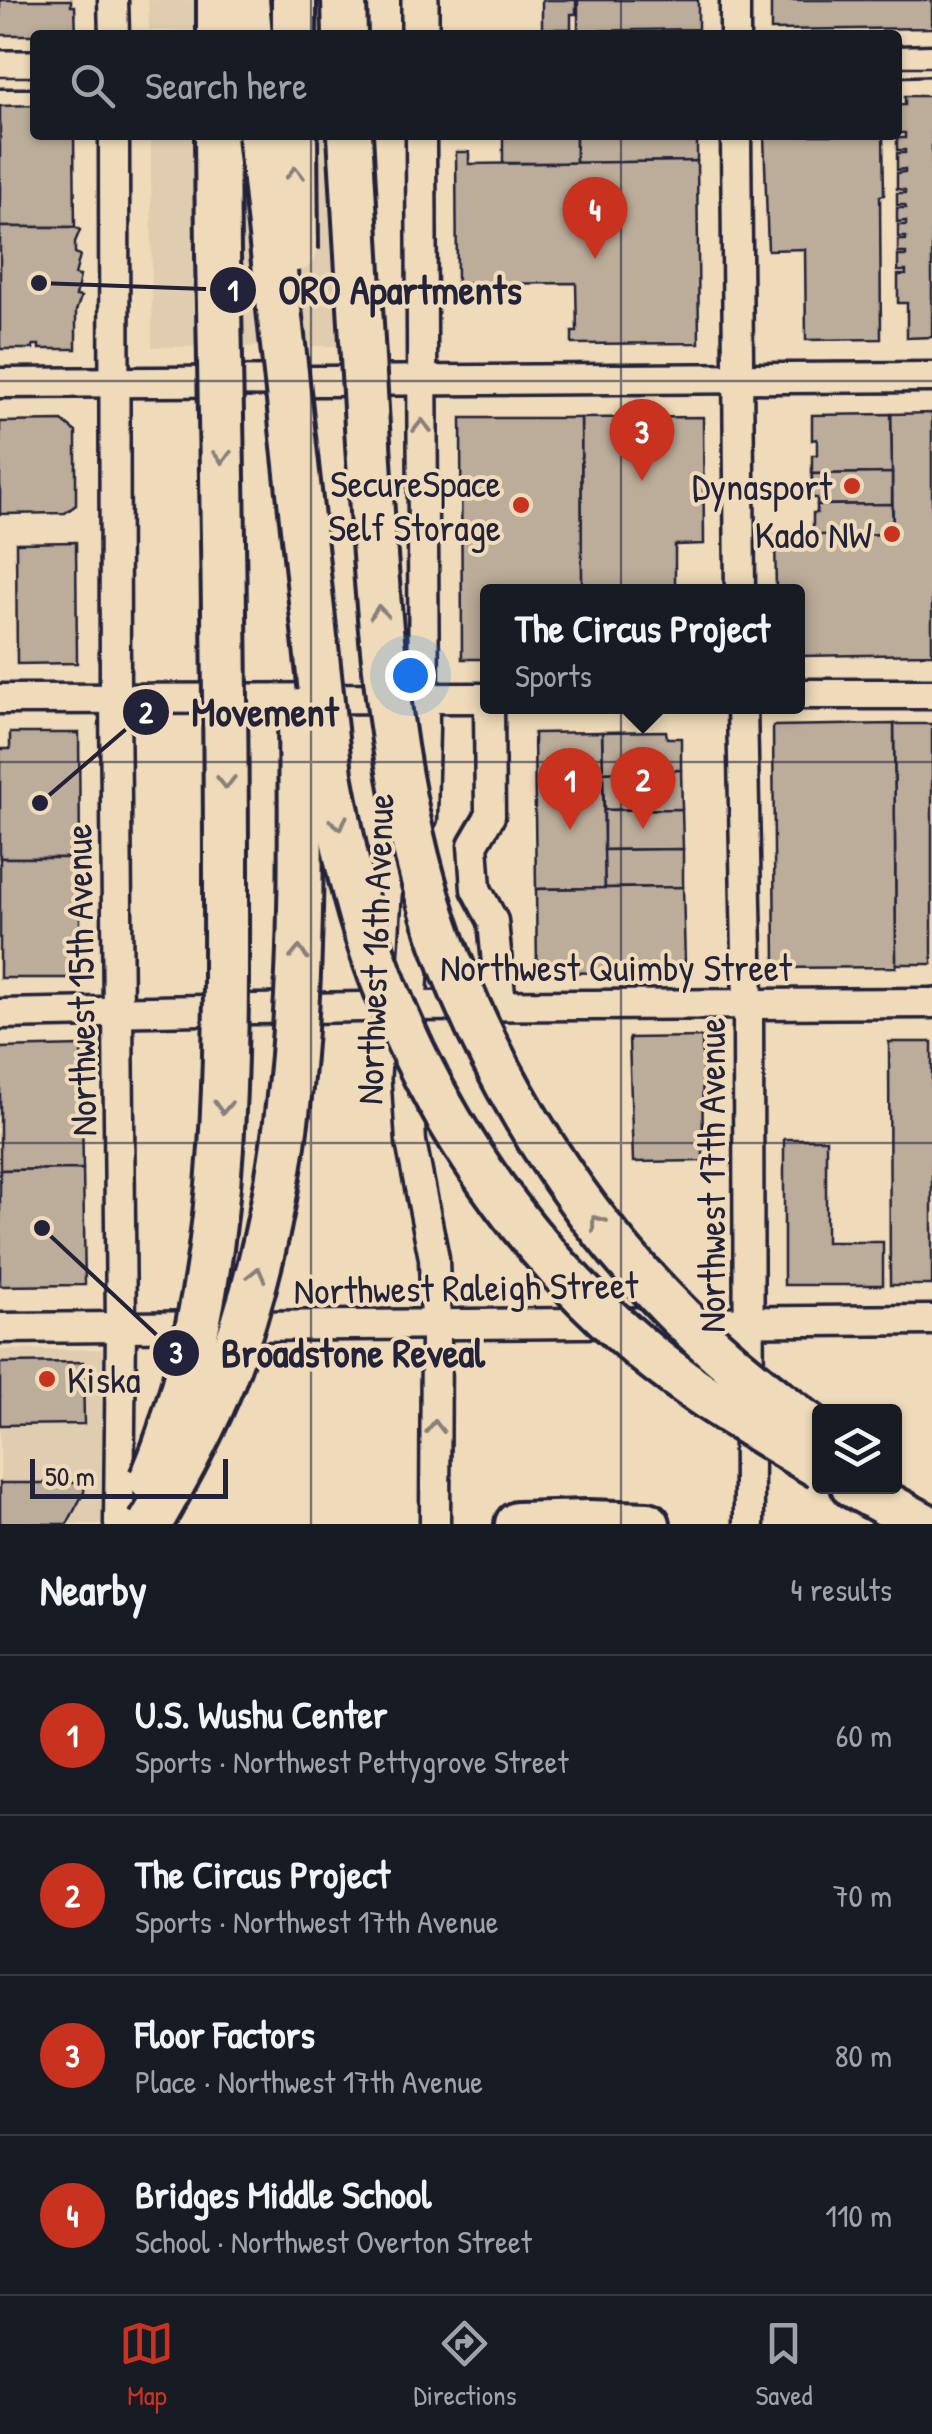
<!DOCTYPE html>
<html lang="en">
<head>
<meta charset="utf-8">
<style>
	body { margin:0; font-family:"Patrick Hand",sans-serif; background:#20242c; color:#f1f3f6 }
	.controls { position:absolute; right:30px; bottom:30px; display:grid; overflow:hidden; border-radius:10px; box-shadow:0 2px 8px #0004 }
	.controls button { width:90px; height:90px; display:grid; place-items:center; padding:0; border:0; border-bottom:2px solid #363941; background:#171b24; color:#f1f3f6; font:50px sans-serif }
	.scale { position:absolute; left:30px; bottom:25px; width:198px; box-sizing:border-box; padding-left:10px; border:5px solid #22223b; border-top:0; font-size:28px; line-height:35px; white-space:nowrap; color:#22223b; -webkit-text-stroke:8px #efdbb9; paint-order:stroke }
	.you { position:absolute; left:410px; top:675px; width:35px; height:35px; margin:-25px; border:8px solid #fff; border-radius:50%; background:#1a73e8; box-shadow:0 0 0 15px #1a73e833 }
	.badge { display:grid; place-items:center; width:65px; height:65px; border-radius:50%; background:#c8321e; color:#fff; font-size:32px; font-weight:700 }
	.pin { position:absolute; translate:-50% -82px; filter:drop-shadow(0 2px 5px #0008) }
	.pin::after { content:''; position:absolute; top:52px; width:35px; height:30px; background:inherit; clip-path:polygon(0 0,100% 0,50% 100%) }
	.popup { position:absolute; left:480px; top:584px; width:325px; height:130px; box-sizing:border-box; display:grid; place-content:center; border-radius:10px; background:#171b24; filter:drop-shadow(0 2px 8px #0005); font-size:32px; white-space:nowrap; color:#9ea1a6 }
	.popup b { font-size:38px; color:#f1f3f6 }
	.popup::after { content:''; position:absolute; left:50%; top:100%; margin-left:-20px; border:20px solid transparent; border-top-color:#171b24 }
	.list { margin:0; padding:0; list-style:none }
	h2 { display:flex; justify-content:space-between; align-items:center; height:130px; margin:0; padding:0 40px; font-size:42px }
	h2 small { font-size:32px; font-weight:400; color:#9ea1a6 }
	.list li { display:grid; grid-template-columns:65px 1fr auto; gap:30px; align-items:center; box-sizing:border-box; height:160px; padding:0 40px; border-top:2px solid #363941 }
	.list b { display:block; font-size:38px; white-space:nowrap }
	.list p { margin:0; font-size:32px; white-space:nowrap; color:#9ea1a6 }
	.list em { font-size:32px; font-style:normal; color:#9ea1a6 }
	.icon { flex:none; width:55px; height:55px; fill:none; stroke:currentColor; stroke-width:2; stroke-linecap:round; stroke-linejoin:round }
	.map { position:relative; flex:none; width:932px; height:1524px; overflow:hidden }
	.search { position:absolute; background:#171b24; box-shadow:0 2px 8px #0004; left:30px; right:30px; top:30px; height:110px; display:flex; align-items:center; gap:25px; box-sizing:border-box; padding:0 35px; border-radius:10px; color:#9ea1a6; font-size:38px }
	.sheet { height:770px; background:#171b24 }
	nav { display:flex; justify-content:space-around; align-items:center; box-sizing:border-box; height:140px; border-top:2px solid #363941; background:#171b24; font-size:28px; color:#9ea1a6 }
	nav a { display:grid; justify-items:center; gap:5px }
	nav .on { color:#c8321e }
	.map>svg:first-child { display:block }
	.built { fill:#e0cdb0 }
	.building { fill:#bcad9a; stroke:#22223b; stroke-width:2.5 }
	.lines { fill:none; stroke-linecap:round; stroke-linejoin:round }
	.minor-casing { stroke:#22223b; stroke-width:35 }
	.major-casing { stroke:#22223b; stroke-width:42 }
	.highway-casing { stroke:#22223b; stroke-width:50 }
	.minor { stroke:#efdbb9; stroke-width:28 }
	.major { stroke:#efdbb9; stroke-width:35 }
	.highway { stroke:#efdbb9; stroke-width:42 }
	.tram { stroke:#22223b; stroke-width:2.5 }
	.highway-bridge-casing { stroke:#22223b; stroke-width:50; stroke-linecap:butt }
	.highway-bridge { stroke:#efdbb9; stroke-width:42 }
	.oneway { stroke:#887e7a }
	.grid { fill:none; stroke:#22223b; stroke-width:2.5; stroke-opacity:0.55 }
	.poi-dot { fill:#c8321e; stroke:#efdbb9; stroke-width:4 }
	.labels { text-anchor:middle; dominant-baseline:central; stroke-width:8; stroke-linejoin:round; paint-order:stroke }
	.poi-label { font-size:38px; fill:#22223b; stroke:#efdbb9; text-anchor:end }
	.street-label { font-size:38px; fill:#22223b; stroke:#efdbb9 }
	.leader { fill:none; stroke:#22223b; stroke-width:4 }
	.callout-dot { fill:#22223b; stroke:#efdbb9; stroke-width:4 }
	.mark-label { font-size:30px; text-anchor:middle; font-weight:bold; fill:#fff }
	.callout-label { font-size:40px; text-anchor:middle; font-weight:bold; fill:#22223b; stroke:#efdbb9; stroke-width:8; stroke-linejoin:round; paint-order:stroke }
</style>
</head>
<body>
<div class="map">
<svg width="932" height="1524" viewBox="0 0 932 1524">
	<rect width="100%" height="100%" fill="#efdbb9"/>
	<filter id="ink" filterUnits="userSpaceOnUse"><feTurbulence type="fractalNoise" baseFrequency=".01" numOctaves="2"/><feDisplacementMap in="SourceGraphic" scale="20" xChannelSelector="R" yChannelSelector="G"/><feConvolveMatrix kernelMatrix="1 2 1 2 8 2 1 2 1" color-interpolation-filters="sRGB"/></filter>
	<g filter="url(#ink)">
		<g class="built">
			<path d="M148,0H364L333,30H149Z"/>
			<path d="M151,135H368L370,346L152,347Z"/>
			<path d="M106,1349L108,1524H0V1350Z"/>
		</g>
		<g class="building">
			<path d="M0,0H71V6H75L76,35H0Z"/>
			<path d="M542,0H576V14H571V29H542Z"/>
			<path d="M578,0H698V29L578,31Z"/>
			<path d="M771,0H932V28L771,30Z"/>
			<path d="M905,96H932V337L907,338V303H898V275H906V271H898V256H906V253H898V240H906V237H898V225H906V221L897,222V208H906L905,205H897V193H905V190L897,189V173L905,172V169L897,170V153H905V150H897V138H905V133H897V105H905Z"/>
			<path d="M35,105V135H74L75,227H0V106Z"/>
			<rect x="503" y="135" width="73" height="28"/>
			<path d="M576,135H697V161L576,163Z"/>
			<path d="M764,135H883L884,195L880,196L881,339L806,340L805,249L768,250Z"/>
			<path d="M456,152H469V164L697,161L699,343L572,344V332H577L576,283L457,284Z"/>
			<path d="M0,227H75L80,230L75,242V253L80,255L75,275L80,276L76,296L81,297L76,311V349H39V345H33V349H0Z"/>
			<path d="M932,413V654L798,656V592H776L775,535L893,534L891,414Z"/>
			<path d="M891,414L892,473L812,474V455H817V439L812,440V415Z"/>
			<path d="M703,417L704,544L675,545V592H582L581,418Z"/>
			<path d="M461,418H581L582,592H488V659H462Z"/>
			<path d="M62,421L76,432V505L65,513L0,514V422Z"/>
			<path d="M892,473V504L817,505V498H812V474Z"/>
			<path d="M892,504L893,534L813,535V513H817V505Z"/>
			<path d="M76,542L77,663L17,664L16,543Z"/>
			<path d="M894,724H932V964H896Z"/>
			<path d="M894,724L896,967L775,968L773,726Z"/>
			<path d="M666,731L667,738H681V770L603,772L602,732Z"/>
			<path d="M602,732L605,888L536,889L534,733Z"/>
			<path d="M10,733H79L80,858H0V749H10Z"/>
			<path d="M681,770L682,809L604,810L603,772Z"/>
			<path d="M682,809L683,849L604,850V810Z"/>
			<path d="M683,849V887L605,888L604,850Z"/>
			<rect x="0" y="858" width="80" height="120"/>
			<path d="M683,887L685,964L669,965V972L537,973L536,889Z"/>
			<path d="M702,1037L703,1161L633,1162L629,1038Z"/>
			<path d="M889,1042H932V1285H890Z"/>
			<path d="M81,1046L83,1169L0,1170V1048Z"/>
			<path d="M784,1139H826V1242H883V1285H784Z"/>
			<path d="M83,1169L85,1285L0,1286V1170Z"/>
			<path d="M83,1362L84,1424L0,1425V1363Z"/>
			<path d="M0,1483H85L84,1492L67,1524H0Z"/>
		</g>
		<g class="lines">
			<g class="minor-casing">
				<g id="minor">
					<path d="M113,0L114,35"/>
					<path d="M735,0V35"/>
					<path d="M897,61L932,60"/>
					<path d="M114,135L115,700L121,1328L119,1524"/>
					<path d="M421,135L424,729L422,818"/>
					<path d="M736,135L740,592"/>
					<path d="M0,383L932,377"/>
					<path d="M798,694H932"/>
					<path d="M0,699L488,698"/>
					<path d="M489,706L490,816L473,845L476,889L493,921L501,1005"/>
					<path d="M742,706L748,1003L749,1524"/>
					<path d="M418,896L407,1078L411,1142L434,1258L436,1324L435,1524"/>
					<path d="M0,1014L413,1006L932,1003"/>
					<path d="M0,1328L932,1320"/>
				</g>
			</g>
			<g class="major-casing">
				<g id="major">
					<path d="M420,0V35"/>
					<path d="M0,69H35"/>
				</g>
			</g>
			<g class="highway-casing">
				<g id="highway">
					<path d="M247,0L250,35"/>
					<path d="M294,0V35"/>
					<path d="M344,0L345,35"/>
					<path d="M219,35V0"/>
					<path d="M217,135L218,254"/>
					<path d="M853,1486L923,1524"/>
					<path d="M517,1524L588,1522L648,1524"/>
				</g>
			</g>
			<use href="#minor" class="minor"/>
			<use href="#major" class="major"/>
			<use href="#highway" class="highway"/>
			<g class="tram">
				<path d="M897,67H932"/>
				<path d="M0,77H35"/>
			</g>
			<g class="highway-bridge-casing">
				<g id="highway-bridge">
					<path d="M260,135L330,775C340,827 349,880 365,930C415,1089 510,1237 637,1345C691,1391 758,1431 820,1467"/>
					<path d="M295,135L296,250"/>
					<path d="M350,135C357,261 364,387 372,512C381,649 392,783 433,914C476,1049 561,1193 659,1295C707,1346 763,1392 820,1433"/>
					<path d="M151,1480C165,1450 174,1418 183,1387C230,1218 226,1041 226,868C226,663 222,459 218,254"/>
					<path d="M150,1524C177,1478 203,1431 223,1381C306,1168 302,937 300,711"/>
				</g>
			</g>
			<use href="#highway-bridge" class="highway-bridge"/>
		</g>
		<defs><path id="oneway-chevron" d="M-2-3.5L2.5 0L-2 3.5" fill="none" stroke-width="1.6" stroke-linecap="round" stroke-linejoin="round" transform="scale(2.5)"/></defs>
		<g class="oneway">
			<use href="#oneway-chevron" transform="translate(295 173) rotate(-90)"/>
			<use href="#oneway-chevron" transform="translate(422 426) rotate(-90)"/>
			<use href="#oneway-chevron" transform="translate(222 457) rotate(89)"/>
			<use href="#oneway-chevron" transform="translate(379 612) rotate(-95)"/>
			<use href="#oneway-chevron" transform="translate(226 782) rotate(90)"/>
			<use href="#oneway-chevron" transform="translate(339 823) rotate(79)"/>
			<use href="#oneway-chevron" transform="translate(299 953) rotate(-88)"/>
			<use href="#oneway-chevron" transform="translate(223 1107) rotate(92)"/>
			<use href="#oneway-chevron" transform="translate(597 1222) rotate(-127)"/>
			<use href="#oneway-chevron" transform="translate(257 1274) rotate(-76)"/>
			<use href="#oneway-chevron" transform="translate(435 1427) rotate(-90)"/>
		</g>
	</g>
	<path class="grid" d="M311,0V35M621,0V35M311,135V1524M621,135V1524M0,381H932M0,762H932M0,1143H932"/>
	<g class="poi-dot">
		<circle cx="852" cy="486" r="10"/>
		<circle cx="521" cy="505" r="10"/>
		<circle cx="892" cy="534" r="10"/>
		<circle cx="47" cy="1379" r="10"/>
	</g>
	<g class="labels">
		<g class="poi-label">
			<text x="501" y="483">SecureSpace<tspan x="501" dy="44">Self Storage</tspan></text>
			<text x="832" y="486">Dynasport</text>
			<text x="872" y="534">Kado NW</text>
			<text x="67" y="1379" text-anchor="start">Kiska</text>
		</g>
		<g class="street-label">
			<text transform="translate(374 949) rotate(-88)">Northwest 16th Avenue</text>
			<text x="616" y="967">Northwest Quimby Street</text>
			<text transform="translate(80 980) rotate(-91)">Northwest 15th Avenue</text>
			<text transform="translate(711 1175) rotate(-90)">Northwest 17th Avenue</text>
			<text transform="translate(466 1287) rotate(-1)">Northwest Raleigh Street</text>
		</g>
	</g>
	<path class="leader" d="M39 283L233 290M40 803L146 712M42 1228L176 1353"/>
	<g class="callout-dot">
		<circle cx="39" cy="283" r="10"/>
		<circle cx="40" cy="803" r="10"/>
		<circle cx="42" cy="1228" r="10"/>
		<circle cx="233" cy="290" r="25"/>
		<circle cx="146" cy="712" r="25"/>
		<circle cx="176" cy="1353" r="25"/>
	</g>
	<g class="mark-label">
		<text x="233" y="301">1</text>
		<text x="146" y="723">2</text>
		<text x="176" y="1363">3</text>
	</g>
	<g class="callout-label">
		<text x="400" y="304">ORO Apartments</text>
		<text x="265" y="726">Movement</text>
		<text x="353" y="1367">Broadstone Reveal</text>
	</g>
</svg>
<div class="controls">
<button><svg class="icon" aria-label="layers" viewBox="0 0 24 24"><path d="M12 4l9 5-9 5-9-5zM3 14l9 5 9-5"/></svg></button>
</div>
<div class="scale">50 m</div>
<div class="you"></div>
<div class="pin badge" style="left:570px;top:830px">1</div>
<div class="pin badge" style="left:643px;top:829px">2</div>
<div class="popup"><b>The Circus Project</b>Sports</div>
<div class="pin badge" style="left:642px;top:481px">3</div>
<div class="pin badge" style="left:595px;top:259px">4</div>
<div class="search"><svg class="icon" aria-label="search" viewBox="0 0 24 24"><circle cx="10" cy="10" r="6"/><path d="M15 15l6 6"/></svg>Search here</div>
</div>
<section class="sheet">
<h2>Nearby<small>4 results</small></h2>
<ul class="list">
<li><span class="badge">1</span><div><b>U.S. Wushu Center</b><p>Sports · Northwest Pettygrove Street</p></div><em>60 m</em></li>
<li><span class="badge">2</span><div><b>The Circus Project</b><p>Sports · Northwest 17th Avenue</p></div><em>70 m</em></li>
<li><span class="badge">3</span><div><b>Floor Factors</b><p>Place · Northwest 17th Avenue</p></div><em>80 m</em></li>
<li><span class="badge">4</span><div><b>Bridges Middle School</b><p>School · Northwest Overton Street</p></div><em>110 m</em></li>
</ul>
</section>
<nav>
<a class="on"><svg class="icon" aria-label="map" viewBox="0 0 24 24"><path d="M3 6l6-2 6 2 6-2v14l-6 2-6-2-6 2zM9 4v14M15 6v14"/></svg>Map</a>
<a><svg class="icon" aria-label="directions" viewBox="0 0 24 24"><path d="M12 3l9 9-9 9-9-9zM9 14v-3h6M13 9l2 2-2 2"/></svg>Directions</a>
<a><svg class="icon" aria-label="saved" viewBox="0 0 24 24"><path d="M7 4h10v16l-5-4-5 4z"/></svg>Saved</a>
</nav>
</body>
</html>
